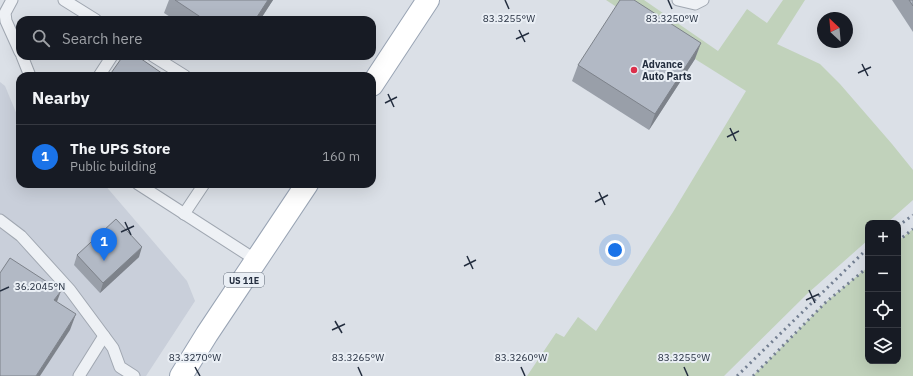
<!DOCTYPE html>
<html lang="en">
<head>
<meta charset="utf-8">
<style>
	body { margin:0; font-family:"IBM Plex Sans",sans-serif; background:#20242c; color:#f1f3f6 }
	.controls { position:absolute; right:12px; bottom:12px; display:grid; overflow:hidden; border-radius:8px; box-shadow:0 4px 16px #0002 }
	.controls button { width:36px; height:36px; display:grid; place-items:center; padding:0; border:0; border-bottom:1px solid #363941; background:#171b24; color:#f1f3f6; font:20px sans-serif }
	.compass { position:absolute; left:817px; top:12px; width:36px; height:36px; border-radius:50%; background:#171b24; box-shadow:0 4px 16px #0002; rotate:334deg }
	.you { position:absolute; left:615px; top:250px; width:14px; height:14px; margin:-10px; border:3px solid #fff; border-radius:50%; background:#1a73e8; box-shadow:0 0 0 6px #1a73e833 }
	.badge { display:grid; place-items:center; width:26px; height:26px; border-radius:50%; background:#1a73e8; color:#fff; font-size:13px; font-weight:700 }
	.pin { position:absolute; translate:-50% -33px; filter:drop-shadow(0 1px 2px #0008) }
	.pin::after { content:''; position:absolute; top:21px; width:14px; height:12px; background:inherit; clip-path:polygon(0 0,100% 0,50% 100%) }
	.list { margin:0; padding:0; list-style:none }
	h2 { display:flex; justify-content:space-between; align-items:center; height:52px; margin:0; padding:0 16px; font-size:17px }
	h2 small { font-size:13px; font-weight:400; color:#9ea1a6 }
	.list li { display:grid; grid-template-columns:26px 1fr auto; gap:12px; align-items:center; box-sizing:border-box; height:64px; padding:0 16px; border-top:1px solid #363941 }
	.list b { display:block; font-size:15px; white-space:nowrap }
	.list p { margin:0; font-size:13px; white-space:nowrap; color:#9ea1a6 }
	.list em { font-size:13px; font-style:normal; color:#9ea1a6 }
	.icon { flex:none; width:22px; height:22px; fill:none; stroke:currentColor; stroke-width:2; stroke-linecap:round; stroke-linejoin:round }
	.map { position:relative; flex:none; width:913px; height:376px; overflow:hidden }
	.search { position:absolute; background:#171b24; box-shadow:0 4px 16px #0002; left:16px; top:16px; width:360px; height:44px; display:flex; align-items:center; gap:10px; box-sizing:border-box; padding:0 14px; border-radius:12px; color:#9ea1a6; font-size:15px }
	.panel { position:absolute; background:#171b24; box-shadow:0 4px 16px #0002; left:16px; top:72px; width:360px; height:116px; border-radius:12px }
	.map>svg:first-child { display:block }
	.built { fill:#c9cfda }
	.green { fill:#c1d2bb }
	.lines { fill:none; stroke-linecap:round; stroke-linejoin:round }
	.service-casing { stroke:#a0a7b1; stroke-width:13 }
	.primary-casing { stroke:#99a4b4; stroke-width:24 }
	.service { stroke:#eef1f5; stroke-width:11 }
	.primary { stroke:#fff; stroke-width:22 }
	.rail { stroke:#737f92; stroke-width:3; stroke-dasharray:2 4; stroke-linecap:butt }
	.wall { fill:#999fa9 }
	.shaded-wall { fill:#7d828a }
	.building { fill:#b2b9c5; stroke:#7d828a }
	.ticks { fill:none; stroke:#242e3f; stroke-width:1.5 }
	.poi-dot { fill:#dc304b; stroke:#eaeff5; stroke-width:1.5 }
	.labels { text-anchor:middle; dominant-baseline:central; stroke-width:4; stroke-linejoin:round; paint-order:stroke }
	.shield { fill:#eaeff5; stroke:#5f6876; stroke-width:1 }
	.shield-label { font-size:9px; font-weight:bold; fill:#242e3f }
	.poi-label { font-size:10px; font-weight:bold; fill:#242e3f; stroke:#eaeff5; text-anchor:start }
	.ticks-label { font-size:10px; text-anchor:middle; fill:#242e3f; stroke:#eaeff5; stroke-width:4; stroke-linejoin:round; paint-order:stroke }
</style>
</head>
<body>
<div class="map">
<svg width="913" height="376" viewBox="0 0 913 376">
	<rect width="100%" height="100%" fill="#dbe0e7"/>
	<path class="built" d="M0,82L5,86L20,122V184H104L187,281L195,301L146,376H0Z"/>
	<g class="green">
		<path d="M606,0H644L718,51L747,9L767,23L783,0H805L777,44L820,64L840,84L892,144L913,170V200L887,223H868V240L807,294L724,376H527L556,333L564,337L578,317L596,331L673,212L746,91L695,59Z"/>
		<path d="M913,229V376H753L826,302L868,267V361H898V241Z"/>
	</g>
	<g class="lines">
		<g class="service-casing">
			<g id="service">
				<path d="M12,0L5,13L6,21L20,52"/>
				<path d="M64,0L96,20"/>
				<path d="M678,0L695,4L703,0"/>
				<path d="M22,56L30,76"/>
				<path d="M153,56L185,76"/>
				<path d="M99,76L112,56"/>
				<path d="M138,184L256,260"/>
				<path d="M184,214L204,184"/>
				<path d="M0,220L21,236L70,290L113,348L120,367L134,376"/>
				<path d="M79,376L104,336"/>
			</g>
		</g>
		<g class="primary-casing">
			<g id="primary">
				<path d="M372,85L428,0"/>
				<path d="M181,376L207,334L307,184"/>
			</g>
		</g>
		<use href="#service" class="service"/>
		<use href="#primary" class="primary"/>
		<g class="rail">
			<path d="M898,226L913,215"/>
			<path d="M898,241L913,229"/>
			<path d="M737,376L868,248"/>
			<path d="M753,376L826,302L868,267"/>
		</g>
	</g>
	<g class="wall">
		<path d="M169,0H273L260,20H175L164,13Z"/>
		<path d="M892,0H913V32Z"/>
		<path d="M229,56H236L234,59Z"/>
		<path d="M695,59L649,130L572,81L578,65Z"/>
		<path d="M77,255L139,257L100,293L74,265Z"/>
	</g>
	<g class="shaded-wall">
		<path d="M268,0H273L260,20H255Z"/>
		<path d="M701,43L695,59L649,130L655,114Z"/>
		<path d="M142,247L139,257L100,293L103,283Z"/>
		<path d="M61,291L55,307L54,300Z"/>
		<path d="M76,314L70,330L40,376H36Z"/>
	</g>
	<g class="building">
		<path d="M175,0H268L255,20H205Z"/>
		<path d="M620,0H634L701,43L655,114L578,65Z"/>
		<path d="M909,0H913V6Z"/>
		<path d="M123,56H137L166,76H109Z"/>
		<path d="M116,219L142,247L103,283L77,255Z"/>
		<path d="M10,258L61,291L54,300L76,314L36,376H0V273Z"/>
	</g>
	<path class="ticks" d="M505,0L509,9M668,0L672,9M519,30L525,42M516,39L529,33M862,64L868,76M858,73L871,67M388,94L394,107M385,103L397,97M730,128L736,141M727,137L739,131M599,192L605,205M595,202L608,195M125,222L131,235M121,232L134,226M467,256L473,269M464,266L476,260M809,290L815,303M0,291L9,287M806,300L819,294M335,321L342,333M332,330L345,324M195,367L200,376M358,367L362,376M521,367L525,376M684,367L688,376"/>
	<circle class="poi-dot" cx="634" cy="70" r="4"/>
	<g class="labels">
		<rect class="shield" x="224" y="273" width="40" height="14" rx="3"/>
		<g class="shield-label">
			<text x="244" y="280">US 11E</text>
		</g>
		<g class="poi-label">
			<text x="642" y="64">Advance<tspan x="642" dy="12">Auto Parts</tspan></text>
		</g>
	</g>
	<g class="ticks-label">
		<text x="509" y="22">83.3255°W</text>
		<text x="672" y="22">83.3250°W</text>
		<text x="40" y="290">36.2045°N</text>
		<text x="195" y="361">83.3270°W</text>
		<text x="358" y="361">83.3265°W</text>
		<text x="521" y="361">83.3260°W</text>
		<text x="684" y="361">83.3255°W</text>
	</g>
</svg>
<div class="controls">
<button>+</button>
<button>−</button>
<button><svg class="icon" aria-label="locate" viewBox="0 0 24 24"><circle cx="12" cy="12" r="6"/><path d="M12 2v4M12 18v4M2 12h4M18 12h4"/></svg></button>
<button><svg class="icon" aria-label="layers" viewBox="0 0 24 24"><path d="M12 4l9 5-9 5-9-5zM3 14l9 5 9-5"/></svg></button>
</div>
<svg class="compass" viewBox="-18 -18 36 36"><path d="M0-13l5 13h-10z" fill="#e53935"/><path d="M0 13l5-13h-10z" fill="#9ea1a6"/></svg>
<div class="you"></div>
<div class="pin badge" style="left:104px;top:261px">1</div>
<div class="search"><svg class="icon" aria-label="search" viewBox="0 0 24 24"><circle cx="10" cy="10" r="6"/><path d="M15 15l6 6"/></svg>Search here</div>
<section class="panel">
<h2>Nearby<small></small></h2>
<ul class="list">
<li><span class="badge">1</span><div><b>The UPS Store</b><p>Public building</p></div><em>160 m</em></li>
</ul>
</section>
</div>
</body>
</html>
